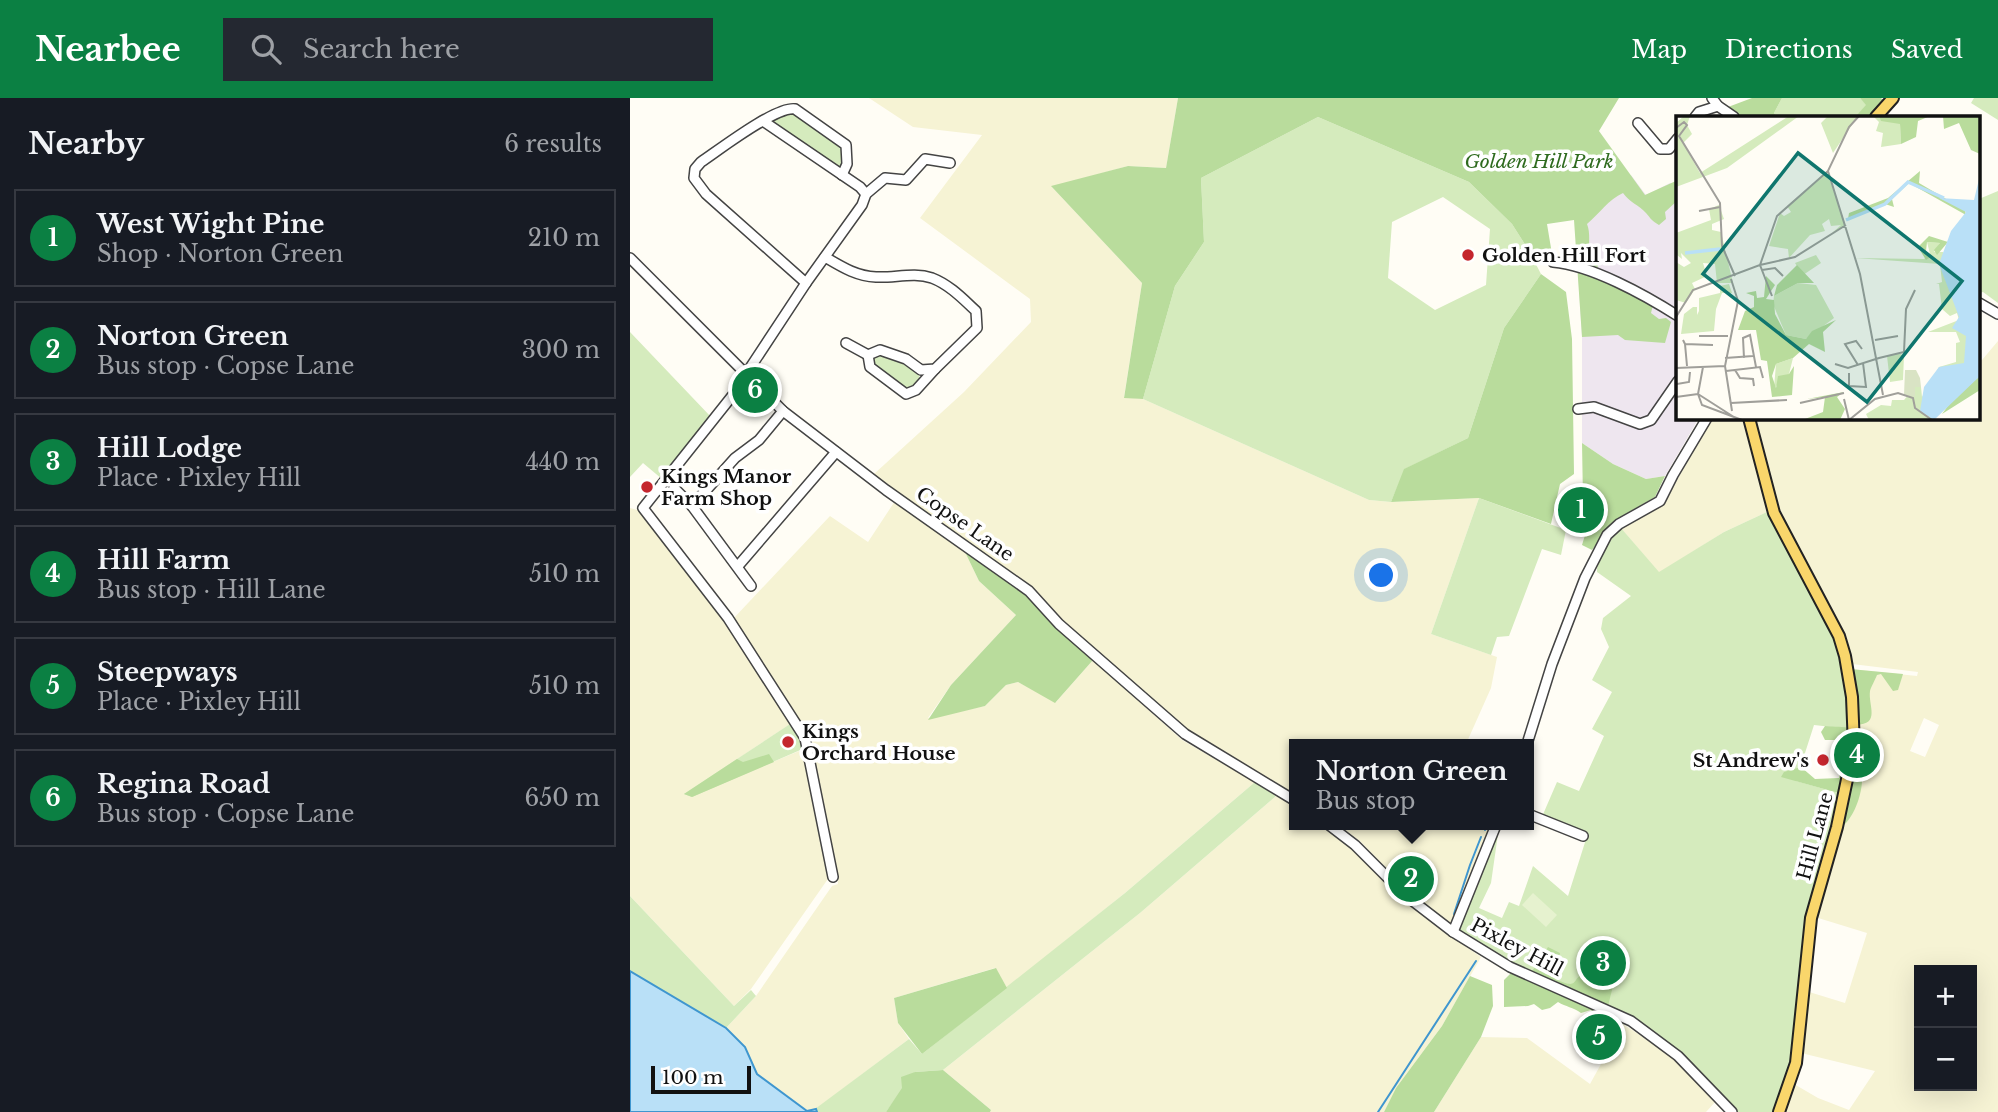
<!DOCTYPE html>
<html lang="en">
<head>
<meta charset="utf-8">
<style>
	body { margin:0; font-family:"Libre Baskerville",serif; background:#242831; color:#f1f3f6 }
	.controls { position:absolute; right:21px; bottom:21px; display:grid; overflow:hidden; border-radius:0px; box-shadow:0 7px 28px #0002 }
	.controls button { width:63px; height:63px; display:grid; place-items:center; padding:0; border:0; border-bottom:2px solid #363941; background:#171b24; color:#f1f3f6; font:35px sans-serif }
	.scale { position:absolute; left:21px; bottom:18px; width:100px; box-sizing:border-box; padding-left:7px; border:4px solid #111; border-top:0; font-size:19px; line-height:24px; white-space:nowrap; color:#111; -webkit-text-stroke:5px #fff; paint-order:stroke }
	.you { position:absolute; left:752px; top:478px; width:24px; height:24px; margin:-18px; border:5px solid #fff; border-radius:50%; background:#1a73e8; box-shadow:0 0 0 10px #1a73e833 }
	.badge { display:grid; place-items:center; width:46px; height:46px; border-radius:50%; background:#0b8043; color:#fff; font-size:23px; font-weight:700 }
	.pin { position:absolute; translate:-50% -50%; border:4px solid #fff; box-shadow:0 2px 7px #0006 }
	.popup { position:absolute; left:659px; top:641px; width:245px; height:91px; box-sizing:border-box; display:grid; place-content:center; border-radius:0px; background:#171b24; filter:drop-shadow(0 2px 5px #0005); font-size:23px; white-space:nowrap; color:#9ea1a6 }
	.popup b { font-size:26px; color:#f1f3f6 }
	.popup::after { content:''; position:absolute; left:50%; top:100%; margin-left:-14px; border:14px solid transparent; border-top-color:#171b24 }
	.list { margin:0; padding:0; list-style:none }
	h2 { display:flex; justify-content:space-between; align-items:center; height:91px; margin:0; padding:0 28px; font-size:30px }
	h2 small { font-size:23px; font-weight:400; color:#9ea1a6 }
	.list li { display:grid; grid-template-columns:46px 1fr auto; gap:21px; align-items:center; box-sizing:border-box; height:98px; margin:0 14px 14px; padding:0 14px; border:2px solid #363941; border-radius:0px }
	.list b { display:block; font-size:26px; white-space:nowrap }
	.list p { margin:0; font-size:23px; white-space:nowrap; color:#9ea1a6 }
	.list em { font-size:23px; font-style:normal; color:#9ea1a6 }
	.icon { flex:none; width:38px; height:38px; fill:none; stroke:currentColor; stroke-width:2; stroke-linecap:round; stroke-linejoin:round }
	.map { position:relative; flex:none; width:1368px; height:1014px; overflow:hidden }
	header { display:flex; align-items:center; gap:42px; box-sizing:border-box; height:98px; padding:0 35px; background:#0b8043; color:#fff }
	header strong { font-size:33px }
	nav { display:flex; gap:38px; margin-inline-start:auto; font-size:24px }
	.search { width:490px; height:63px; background:#242831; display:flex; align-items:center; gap:18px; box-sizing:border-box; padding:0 24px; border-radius:0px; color:#9ea1a6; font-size:26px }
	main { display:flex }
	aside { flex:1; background:#171b24 }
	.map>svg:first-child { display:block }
	.industrial { fill:#eee6ef }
	.farmland { fill:#f6f3d4; fill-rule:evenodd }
	.green { fill:#d5ebbd; fill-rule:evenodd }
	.forest { fill:#b9dc9c }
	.pitch { fill:#e6f2cf }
	.water { fill:#b9e0f7; stroke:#3f96cf; stroke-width:2 }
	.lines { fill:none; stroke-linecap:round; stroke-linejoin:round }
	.stream { stroke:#3f96cf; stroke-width:2 }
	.minor-casing { stroke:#444; stroke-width:12 }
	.major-casing { stroke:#222; stroke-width:14 }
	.minor { stroke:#fff; stroke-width:9 }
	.major { stroke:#f9d66b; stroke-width:10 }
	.poi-dot { fill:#c4262e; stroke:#fff; stroke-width:2.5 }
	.labels { text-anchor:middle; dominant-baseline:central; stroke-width:7; stroke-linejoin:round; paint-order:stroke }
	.park-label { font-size:19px; font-style:italic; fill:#2f6b1f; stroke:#fff }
	.poi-label { font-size:19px; font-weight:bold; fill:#111; stroke:#fff; text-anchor:start }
	.street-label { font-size:19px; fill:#111; stroke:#fff }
	.inset-river { fill:none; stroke:#b9e0f7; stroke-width:3.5 }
	.inset-road { fill:none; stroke:#a09f9a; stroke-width:2 }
	.view { fill:#0f766e; fill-opacity:0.15; stroke:#0f766e; stroke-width:3.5 }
	.inset-edge { fill:none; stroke:#111; stroke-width:3.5 }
</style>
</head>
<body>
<header>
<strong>Nearbee</strong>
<div class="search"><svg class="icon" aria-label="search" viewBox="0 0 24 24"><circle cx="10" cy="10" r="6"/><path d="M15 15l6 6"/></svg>Search here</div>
<nav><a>Map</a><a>Directions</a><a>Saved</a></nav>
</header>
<main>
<aside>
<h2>Nearby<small>6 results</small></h2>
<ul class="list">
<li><span class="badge">1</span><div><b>West Wight Pine</b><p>Shop · Norton Green</p></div><em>210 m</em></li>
<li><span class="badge">2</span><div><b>Norton Green</b><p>Bus stop · Copse Lane</p></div><em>300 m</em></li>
<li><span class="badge">3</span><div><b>Hill Lodge</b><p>Place · Pixley Hill</p></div><em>440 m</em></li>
<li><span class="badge">4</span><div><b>Hill Farm</b><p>Bus stop · Hill Lane</p></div><em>510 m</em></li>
<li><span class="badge">5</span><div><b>Steepways</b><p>Place · Pixley Hill</p></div><em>510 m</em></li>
<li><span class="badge">6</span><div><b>Regina Road</b><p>Bus stop · Copse Lane</p></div><em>650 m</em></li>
</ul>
</aside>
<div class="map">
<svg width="1368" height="1014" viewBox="0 0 1368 1014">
	<rect width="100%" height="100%" fill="#fffdf5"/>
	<path class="industrial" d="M1001,77L1016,97L1040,85L1048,90V320H1069L1035,378L1016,381L983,366L952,345V239L945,123Z"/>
	<g class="farmland">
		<path d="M239,0H548L536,70L498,68L422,89L512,185L494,299L513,301L739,402L761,404L849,400L801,536L867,559L861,590L836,646H664V696L557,631L432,522L403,489L323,436L244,376L334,294L401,224L400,201L290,120L352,37L283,29Z"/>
		<path d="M1368,243V1014H1154L1164,986L1188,1000L1219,1012L1245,973L1171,955L1176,893L1215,905L1237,835L1185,819L1218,696L1220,571L1287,578L1288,574L1222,566L1220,556L1146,403L1126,320H1349V261L1352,262ZM1294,620L1309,627L1295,659L1280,653ZM1289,872H1342V988H1289Z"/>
		<path d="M1082,320H1114L1139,413L1094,434L1029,475L991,430L1033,407Z"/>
		<path d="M265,403L335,454L349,483L386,517L321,587L298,620L355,608L376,587L388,584L426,604L463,562L552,642L625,684L495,795L377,890L365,870L264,900L268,925L279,941L186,1011L177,1013L127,976L115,950L96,930L126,898L202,788L208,786L207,777L200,778L121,891L104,908L0,798V410L11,413L95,521L163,624L55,696L62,698L181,648L166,617L103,521L200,418L238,444Z"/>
		<path d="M646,698L664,708V727H692L722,750L772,800L809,830L851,859L812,928L766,990L754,1014H360L361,1012L313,972L510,815Z"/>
		<path d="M708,727H860L821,828L780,794L730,743Z"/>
		<path d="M993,926L1045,960L1086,1003L1076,1014H804L851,939L897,940L960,986Z"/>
	</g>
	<g class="green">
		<path d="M1152,0H1230L1237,7L1225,19H1147L1144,15Z"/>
		<path d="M1344,0H1368V22L1341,5Z"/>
		<path d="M161,12L215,49L214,69L209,71L141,24V22Z"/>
		<path d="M688,19L839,84L882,126L898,151L911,176L874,230L838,340L775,371L761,404L739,402L513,301L545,188L574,144L571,80ZM813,99L860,131L856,187L805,212L758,180L762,124Z"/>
		<path d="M1368,93V205L1353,194L1349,195V101Z"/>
		<path d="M0,234L81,319L32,381L13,365L0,379Z"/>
		<path d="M250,252L291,272L286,292L276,296L240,269L238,257Z"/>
		<path d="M849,400L936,432L931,457L912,451L879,538L867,539L861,557L801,536Z"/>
		<path d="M1139,413L1204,539L1211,559L1220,631L1184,627L1166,683L1212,696L1179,816L1162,965L1145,1014H1107L1050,955L1002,919L883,866L825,830L863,734L868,736L861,785L849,810L872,820L879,804L889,808L903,768L938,798L957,738L911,721L927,684L949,693L974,638L962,631L982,594L962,582L979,549L971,531L973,520L1001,498L967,474C967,456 978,443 991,430L1029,474L1094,434Z"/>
		<path d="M163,624L175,650L62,699L54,696Z"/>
		<path d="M625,684L646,698L510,815L313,972L285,974L256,1014H0V798L104,908L121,892L126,898L96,930L115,949L127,976L177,1013L185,1011L279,941L292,956L495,795Z"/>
	</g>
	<g class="forest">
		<path d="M548,0H989L969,33L1015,97L1048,82V102L1035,114L1036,121L1029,127C1022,123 1021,121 1016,115C1009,107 999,104 993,95C979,101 969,116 957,126C963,141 953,157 968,167L965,180L991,190L1023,207L1021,215L1029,221L1036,220L1041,224L1035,245L995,242L988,237L952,239L944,122L917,126L922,156L898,151L882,126L839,84L688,19L571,80L574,144L545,188L513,301L494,300L512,185L421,88L498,68L536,70Z"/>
		<path d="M1122,0H1152L1144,15L1147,19H1112L1098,9Z"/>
		<path d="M1230,0H1251L1253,2L1240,19H1225L1236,7Z"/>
		<path d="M911,176L936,194L942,241L944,376L930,386L921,426L849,400L761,404L774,371L838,340L874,230Z"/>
		<path d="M952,345L983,366L1016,381L1035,378L1025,399L985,422L962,452L952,447L964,408L953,402Z"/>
		<path d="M335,454L398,499L425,529L463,562L425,605L388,584L376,587L355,608L298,622L321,587L386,517L349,483Z"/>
		<path d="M1220,571L1273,576L1268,592L1263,593L1251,576L1247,577C1245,582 1241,589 1240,593C1238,608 1251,626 1226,627Z"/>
		<path d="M1195,628C1215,630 1229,626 1236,647C1239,655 1245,660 1246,668L1232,679C1233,694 1224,722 1210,730L1212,696L1151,679L1154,674L1171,669L1185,681L1209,680L1213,658L1207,642H1195L1191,634Z"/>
		<path d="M139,656L144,664L62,699L54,696L107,661L113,664Z"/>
		<path d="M918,849L930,855L925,881C951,893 940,880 956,874C962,872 977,881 984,884L978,908L998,918L986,938L981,929L966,919L961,912L951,915C943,909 936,909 928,904L920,910L912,912L904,906L898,908L874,909V882L881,875L897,881Z"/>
		<path d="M366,870L377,890L292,956L268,925L264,900Z"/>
		<path d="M840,878L862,887L863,908L851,939L804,1014H754L766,990L812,928Z"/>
		<path d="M313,972L361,1012L360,1014H256L272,990L271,979L285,974Z"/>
	</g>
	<path class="pitch" d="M903,795L927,817L916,829L892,807Z"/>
	<path class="water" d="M0,873L96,930L115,949L127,976L177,1013L186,1011L187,1014H0Z"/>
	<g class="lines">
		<g class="stream">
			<path d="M855,732L856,727"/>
			<path d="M824,816L840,767L851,739"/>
			<path d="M748,1014L846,863"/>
		</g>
		<g class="minor-casing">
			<g id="minor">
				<path d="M1082,0L1088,8L1104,19"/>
				<path d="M1065,19L1069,14L1088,8"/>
				<path d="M133,23L230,89L236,96"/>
				<path d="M1008,25L1030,51H1039L1048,40"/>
				<path d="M195,159C212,169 226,178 246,179C265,180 284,174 302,180C320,187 333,201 346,213L347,230L305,271L291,272L276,261L250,252L238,257"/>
				<path d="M0,160L153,313L256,392L399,493L429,526L555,636L664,702"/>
				<path d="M923,164C961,167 1015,197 1048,218"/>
				<path d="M176,185L76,96L64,80L65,71L71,64C89,52 146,8 165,11L216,47L217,66L212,77"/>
				<path d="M1349,205L1368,216"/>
				<path d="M216,245L238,257"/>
				<path d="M238,257L240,269L276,296L286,292L305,271"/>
				<path d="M116,276L176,185L232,107L236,96L255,80L276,82L295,61L320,65"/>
				<path d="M118,278L13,410L98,520L175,640L203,779"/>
				<path d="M948,311L964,309L1010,326L1021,322L1048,283"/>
				<path d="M44,390L62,408L121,488"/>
				<path d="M62,408L105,360L129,342L153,313"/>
				<path d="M108,468L206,354"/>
				<path d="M897,646L922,566L955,480L977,437L989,426L1030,403L1043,377L1077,320"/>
				<path d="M898,716L953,738"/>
				<path d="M699,727L725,747L775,797L823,834L880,869L1001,923L1048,958L1102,1014"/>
				<path d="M823,834L866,727"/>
			</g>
		</g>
		<g class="major-casing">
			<g id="major">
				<path d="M1246,19L1263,0"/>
				<path d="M1119,320L1144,415L1209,538L1215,558L1222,599L1224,648L1207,729L1181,820L1166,965L1149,1014"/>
			</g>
		</g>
		<use href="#minor" class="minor"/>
		<use href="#major" class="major"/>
	</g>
	<g class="poi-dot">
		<circle cx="838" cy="157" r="7"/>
		<circle cx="17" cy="389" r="7"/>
		<circle cx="158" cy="644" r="7"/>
		<circle cx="1193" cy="662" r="7"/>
	</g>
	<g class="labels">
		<g class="park-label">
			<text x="909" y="63">Golden Hill Park</text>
		</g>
		<g class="poi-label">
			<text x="852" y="157">Golden Hill Fort</text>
			<text x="31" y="378">Kings Manor<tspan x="31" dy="22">Farm Shop</tspan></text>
			<text x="172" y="633">Kings<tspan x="172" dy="22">Orchard House</tspan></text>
			<text x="1179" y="662" text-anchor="end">St Andrew's</text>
		</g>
		<g class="street-label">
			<text transform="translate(335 426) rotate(35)">Copse Lane</text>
			<text transform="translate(1185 738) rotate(-75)">Hill Lane</text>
			<text transform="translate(887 849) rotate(28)">Pixley Hill</text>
		</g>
	</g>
	<g transform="translate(1046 18)">
		<rect width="304" height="304" fill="#fffdf5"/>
		<path d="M8,0H14L11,9L16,18L7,27L24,57L113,0H123L51,52L0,71V7ZM152,0H182L157,37L145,7ZM197,0L224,7L225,28L205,31L207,17L200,15L203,6ZM151,56L170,110L156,117L165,109L155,110L153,103L146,108L149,115L134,119L113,142L112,133L93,130L104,97L108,100L115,96L111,90ZM43,89L48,103L36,108V114L45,116L57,167H41L39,148L27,147L31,160L16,167L19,173L10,187L0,184V146L8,151L15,147L5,137L6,143L1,139L0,117L35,104L33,93ZM251,126L264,127L258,136H267L303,223L256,304H193L190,298L205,289L215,290L216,284H228L239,271H245L246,281L263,251L280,246V227L284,226L280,216H252L283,204L281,197L274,200L266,193L263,168H260L266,166L264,148L179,142L248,143L254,138ZM140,139L145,147L127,159L119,147ZM122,167L140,169L158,202L130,223L110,219L97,188L98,180ZM53,168L56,177H46L40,193L38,215L5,218L8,198L17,191H21V199L23,195V182L44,177V170ZM223,237L228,240L227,264L214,266L211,240ZM117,242L113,258L98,272L100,248Z" fill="#d5ebbd"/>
		<path d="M203,0H254L242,5L240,21L225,28L224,8L205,5ZM267,0H303L304,38L295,34L283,7L268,13ZM244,55L243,67L289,94L290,99L233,67L216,83L218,91L209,88L172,103L173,97L212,82ZM253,120L272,126L261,139L258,134L264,127L251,126L250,135L256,140L250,144L242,131ZM121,149L138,167H122L98,180L101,169ZM90,160L99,169L90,183L98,184L99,198L110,219L130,223L136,215L160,204L147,216L149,236L133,228L117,242L100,248L96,260L100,272L102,260L113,258L118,250L116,279L96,281L91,245L85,244L80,214H62L69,195L78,191V180L70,177L80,175L81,182L88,181ZM304,260V274L266,298L277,283ZM168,276L161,281L169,293L164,304L129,303L147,296L149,281L131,283Z" fill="#b9dc9c"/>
		<path d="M229,254H240L244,262L245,271H239V281L228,279Z" fill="#d9e3c4"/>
		<path d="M304,59V260L258,304L244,295L248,271L263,251L288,247L290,220L276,212L283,201L263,148L275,115L290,96L263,82L298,84Z" fill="#b9e0f7"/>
		<path class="inset-river" d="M170,104L209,88L232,66L268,82M9,137L44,133"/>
		<path class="inset-road" d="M0,12L8,6L11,9L3,20L44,87L46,130L59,160M152,55L184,158L207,279M23,95L44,91M86,154L99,152L107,160M55,163L62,185L49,250L56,295M96,180L84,149L119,141L170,109M0,201L17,174L84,149L101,100L152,55L173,11L183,0M23,220H52M7,224L9,228L37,229M199,224L222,220M9,228L11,250M49,242L77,240M68,242L67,222L74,219L80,251M203,242L228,236L230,193L239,174M159,248L172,252L203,242M182,249L169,228L180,225L186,233M0,252L49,250M59,254L64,262L77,263L78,270M50,255L84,251L87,262M173,257V270L190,271L187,247M1,268L13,266L14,256M22,278L27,251M22,278L26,289L66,304M22,278L61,303M0,281L22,278M168,283L173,304M55,287L111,284M124,287L168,277M173,304L199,283L222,277L237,282L239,292L256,304"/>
		<path class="view" d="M122,37L286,165L191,286L27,158Z"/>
		<rect width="304" height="304" class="inset-edge"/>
	</g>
</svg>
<div class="controls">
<button>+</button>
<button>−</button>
</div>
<div class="scale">100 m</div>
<div class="you"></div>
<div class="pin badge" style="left:951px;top:412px">1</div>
<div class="pin badge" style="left:781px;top:781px">2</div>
<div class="popup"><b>Norton Green</b>Bus stop</div>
<div class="pin badge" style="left:973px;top:865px">3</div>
<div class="pin badge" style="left:1227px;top:657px">4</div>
<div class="pin badge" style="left:969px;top:939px">5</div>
<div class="pin badge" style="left:125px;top:292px">6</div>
</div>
</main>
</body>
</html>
